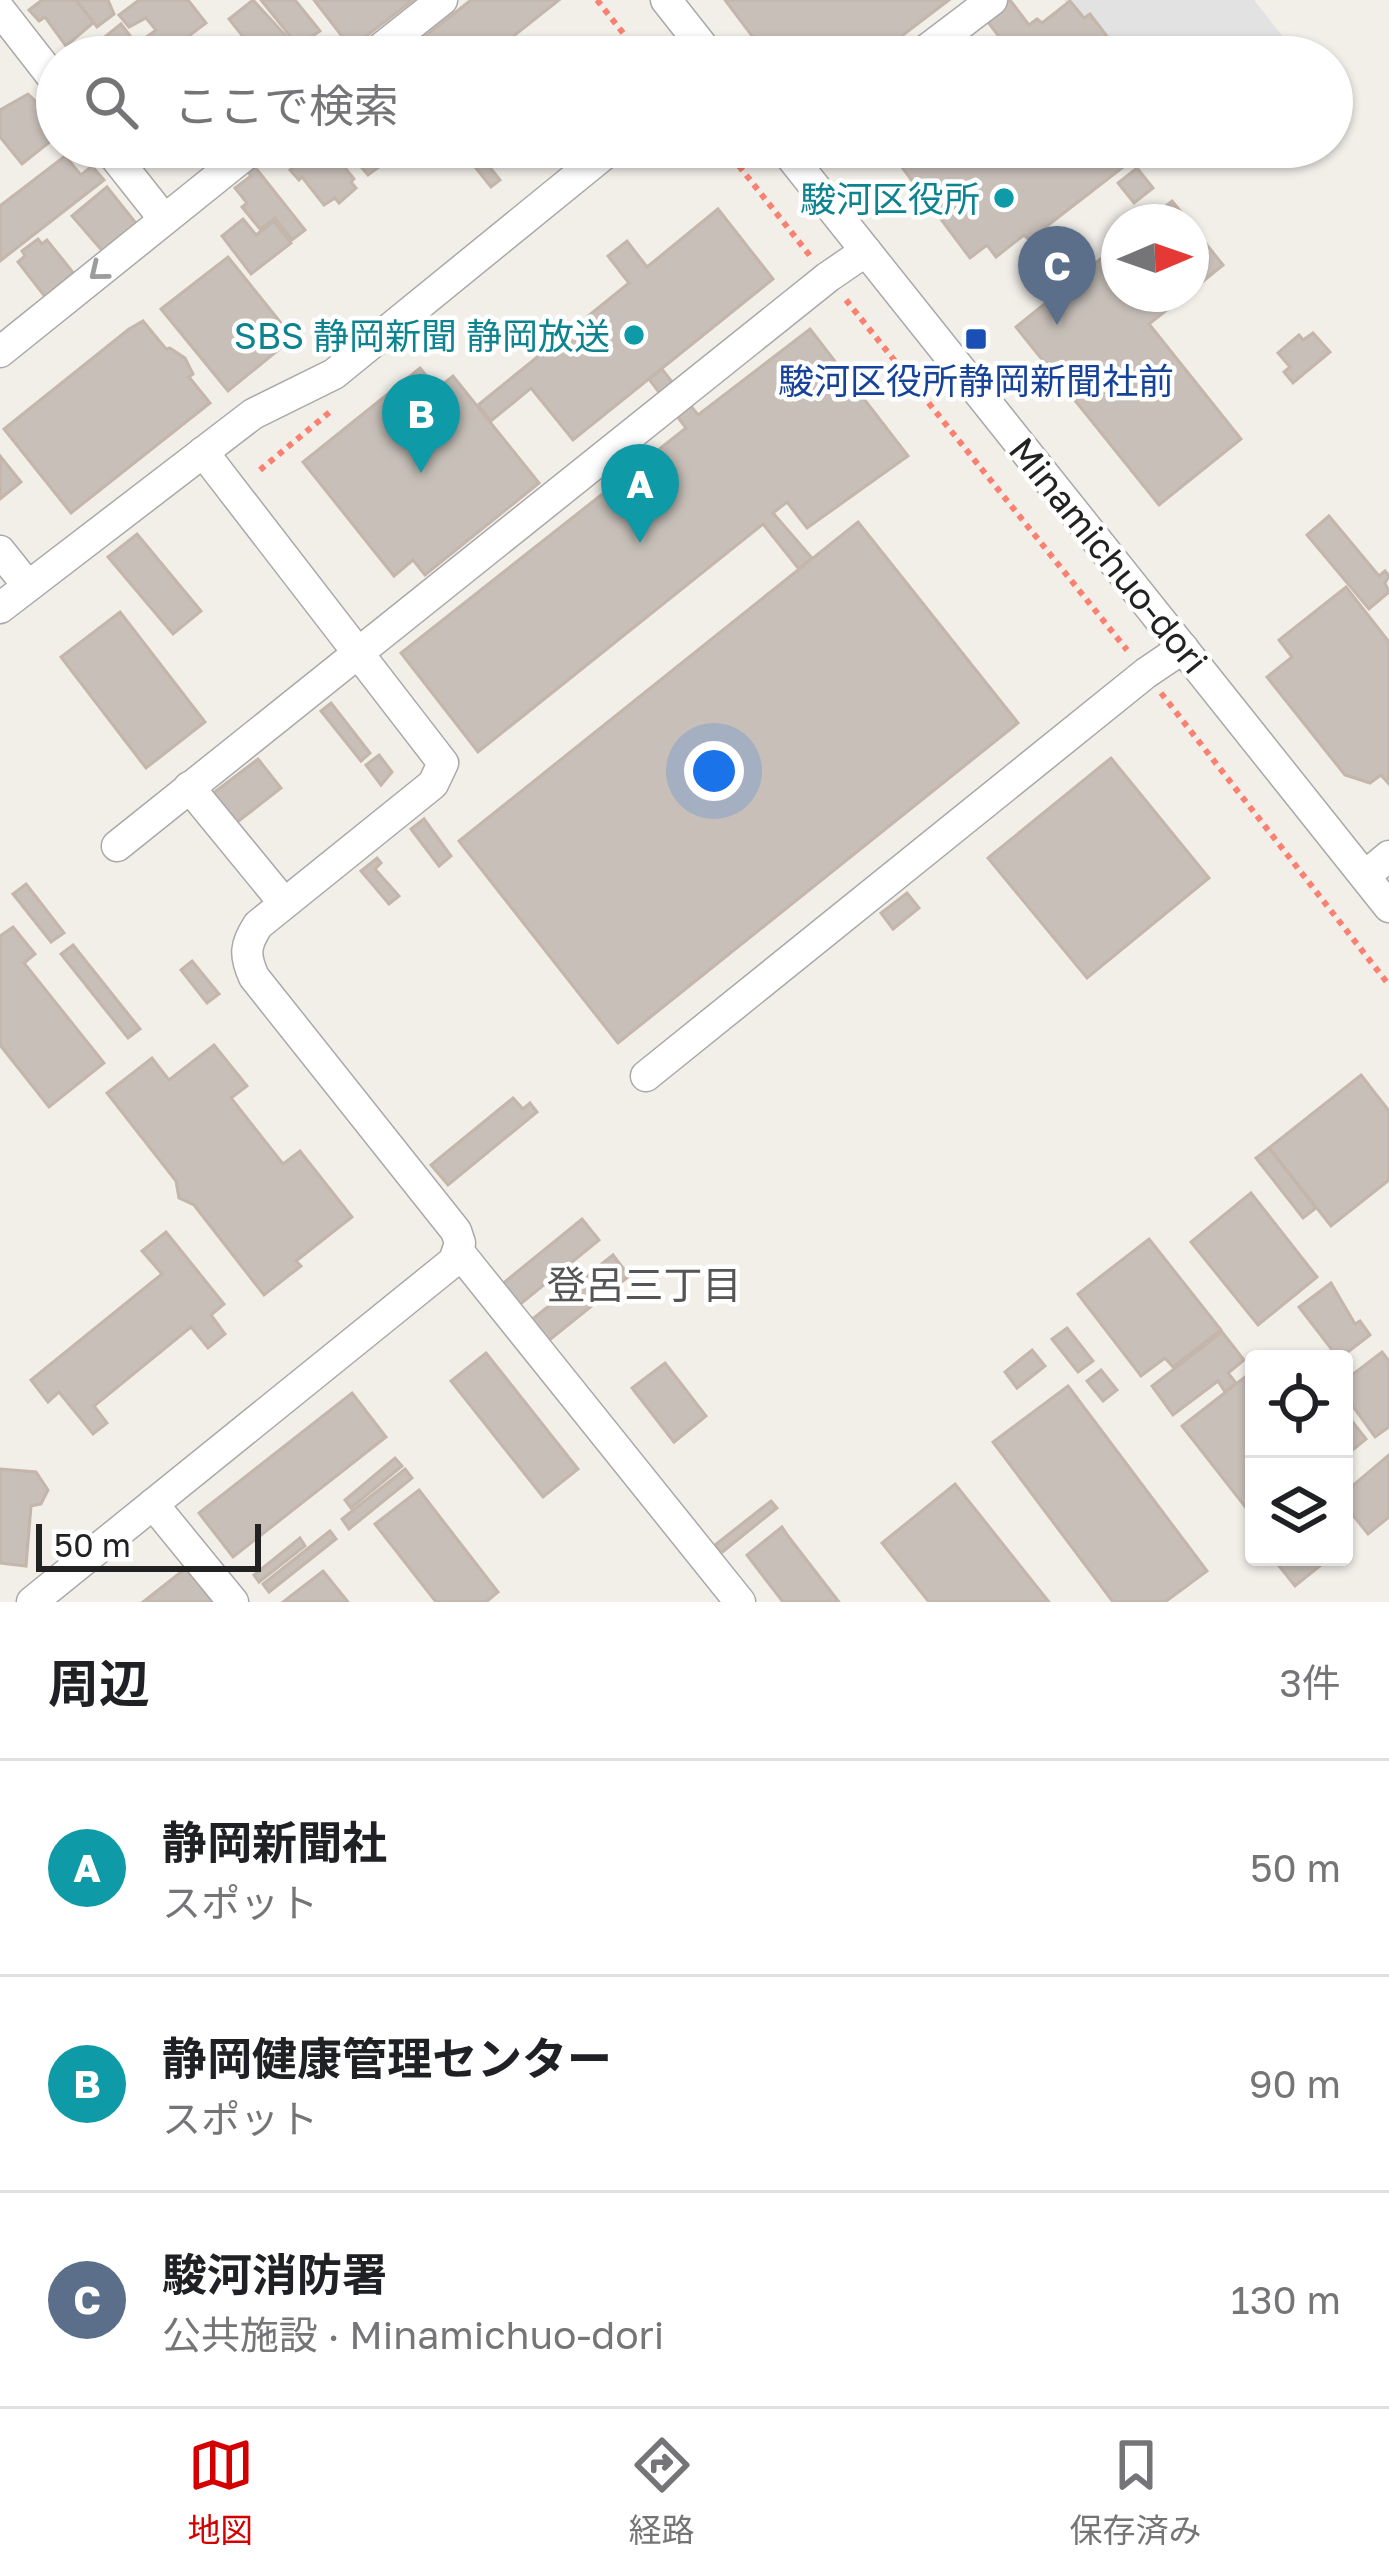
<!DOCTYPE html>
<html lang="ja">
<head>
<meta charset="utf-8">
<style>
	body { margin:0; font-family:"Golos Text","Noto Sans JP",sans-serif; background:#f2f2f2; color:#202124 }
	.controls { position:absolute; right:36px; bottom:36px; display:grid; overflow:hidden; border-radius:12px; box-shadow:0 3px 9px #0004 }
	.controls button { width:108px; height:108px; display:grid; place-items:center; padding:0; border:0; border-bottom:3px solid #e0e0e0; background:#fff; color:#202124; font:60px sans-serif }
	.compass { position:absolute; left:1101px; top:204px; width:108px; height:108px; border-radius:50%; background:#fff; box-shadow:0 3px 9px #0004; rotate:88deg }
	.scale { position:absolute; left:36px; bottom:30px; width:225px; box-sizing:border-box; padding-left:12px; border:6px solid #222; border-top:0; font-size:33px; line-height:42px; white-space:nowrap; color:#222; -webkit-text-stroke:9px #fff; paint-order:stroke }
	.you { position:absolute; left:714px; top:771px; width:42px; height:42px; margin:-30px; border:9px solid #fff; border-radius:50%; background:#1a73e8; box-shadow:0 0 0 18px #1a73e833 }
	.badge { display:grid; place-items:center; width:78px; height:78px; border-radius:50%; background:#d40000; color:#fff; font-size:39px; font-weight:700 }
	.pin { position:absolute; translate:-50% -99px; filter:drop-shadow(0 3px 6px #0008) }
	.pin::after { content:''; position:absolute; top:63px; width:42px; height:36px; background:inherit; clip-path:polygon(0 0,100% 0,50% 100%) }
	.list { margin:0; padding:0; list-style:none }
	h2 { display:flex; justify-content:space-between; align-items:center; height:156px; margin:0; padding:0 48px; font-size:51px }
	h2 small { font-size:39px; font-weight:400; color:#757577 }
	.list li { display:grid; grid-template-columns:78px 1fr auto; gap:36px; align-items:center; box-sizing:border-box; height:216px; padding:0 48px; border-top:3px solid #e0e0e0 }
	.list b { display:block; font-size:45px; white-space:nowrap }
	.list p { margin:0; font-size:39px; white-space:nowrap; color:#757577 }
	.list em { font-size:39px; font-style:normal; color:#757577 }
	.icon { flex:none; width:66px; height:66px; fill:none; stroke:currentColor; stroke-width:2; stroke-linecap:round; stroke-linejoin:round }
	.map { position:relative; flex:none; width:1389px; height:1602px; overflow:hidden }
	.search { position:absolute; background:#fff; box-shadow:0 3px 9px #0004; left:36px; right:36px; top:36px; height:132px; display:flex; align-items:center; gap:30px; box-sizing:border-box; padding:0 42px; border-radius:66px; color:#757577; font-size:45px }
	.sheet { height:804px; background:#fff }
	nav { display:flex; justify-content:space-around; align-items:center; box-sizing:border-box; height:168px; border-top:3px solid #e0e0e0; background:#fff; font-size:33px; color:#757577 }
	nav a { display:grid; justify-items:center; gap:6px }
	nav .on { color:#d40000 }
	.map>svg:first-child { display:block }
	.parking { fill:#e2e2e2 }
	.building { fill:#c7bfb8; stroke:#c4b6ab; stroke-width:3 }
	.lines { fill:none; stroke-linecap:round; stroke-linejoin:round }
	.minor-casing { stroke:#a9a9a9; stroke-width:33 }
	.path { stroke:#fa8072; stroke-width:6; stroke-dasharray:6 6; stroke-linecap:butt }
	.minor { stroke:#fff; stroke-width:30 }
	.oneway { stroke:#9c9c9c }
	.culture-dot { fill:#0f9aa8; stroke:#fff; stroke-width:4.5 }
	.transit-dot { fill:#1a4fb4; stroke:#fff; stroke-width:4.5 }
	.labels { text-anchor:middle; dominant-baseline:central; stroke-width:9; stroke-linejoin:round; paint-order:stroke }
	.culture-label { font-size:36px; fill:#0d838f; stroke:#fff; text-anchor:end }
	.transit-label { font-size:36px; fill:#164399; stroke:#fff }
	.street-label { font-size:36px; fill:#222; stroke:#fff }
	.neighbourhood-label { font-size:39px; fill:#555; stroke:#fff }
</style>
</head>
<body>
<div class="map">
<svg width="1389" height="1602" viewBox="0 0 1389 1602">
	<rect width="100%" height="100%" fill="#f2efe9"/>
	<path class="parking" d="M1064,0H1254L1299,57H1108Z"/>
	<g class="building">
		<path d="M42,0H76L94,22L66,46L45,17L39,21L29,10Z"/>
		<path d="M76,0H108L114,14L97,27Z"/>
		<path d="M139,0H188L206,23L169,51L167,48L158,55L145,38L156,30L146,18L129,27L119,15Z"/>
		<path d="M253,0L296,47L283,57H270L264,49L257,54L229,19Z"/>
		<path d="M261,0H295L320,31L298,46Z"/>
		<path d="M314,0H413L351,48Z"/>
		<path d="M471,0H559L487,57H399Z"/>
		<path d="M725,0H949L874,57H768Z"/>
		<path d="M971,0H1010L1029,25L1037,19L1042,23L1070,1L1084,18L1090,14L1123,57H985L1004,43Z"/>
		<path d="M121,24L138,46L133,50L138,57H80Z"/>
		<path d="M28,94L51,116L48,119L57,136L22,164L0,137V110Z"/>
		<path d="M289,147H328L354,179L351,182L356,188L339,203L335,198L324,205L302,177L299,180L290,170L294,167L282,153Z"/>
		<path d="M360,147H406L368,175L351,155Z"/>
		<path d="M459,147H474L500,180L491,187Z"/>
		<path d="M906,147H1149L1029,240L1024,235L996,257L987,245L970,258L898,162L910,152Z"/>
		<path d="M65,156L81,175L92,166L104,180L0,261V206Z"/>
		<path d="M255,167L305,230L292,240L275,218L260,229L242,207L247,203L235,188L251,176L248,172Z"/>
		<path d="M1137,168L1153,188L1134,203L1118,183Z"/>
		<path d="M107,187L139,227L105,254L72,216Z"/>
		<path d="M1172,201L1189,222H1146Z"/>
		<path d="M718,209L773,279L573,440L531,388L491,421L478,405L629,283L608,256L627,241L647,267Z"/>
		<path d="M243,219L256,235L274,221L291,243L251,274L222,236Z"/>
		<path d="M1191,225L1223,265L1191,291Z"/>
		<path d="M38,239L42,244L47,240L75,275L46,298L18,262L25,256L22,251Z"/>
		<path d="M1119,244V294H1187L1149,324L1241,439L1159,505L1016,327Z"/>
		<path d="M228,257L293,338L228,391L161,309Z"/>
		<path d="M143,321L166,349L170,348L185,358L193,374L189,377L210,403L71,513L4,429L129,329Z"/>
		<path d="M810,329L908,456L807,528L787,502L773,513L812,558L799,569L763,524L478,752L401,653L686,428L649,379L662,369L698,415Z"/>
		<path d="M1313,333L1330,352L1293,383L1284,372L1290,367L1278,353L1299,335L1303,340Z"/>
		<path d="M420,368L437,389L453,376L539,483L425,575L413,560L394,576L303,462Z"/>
		<path d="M0,456L21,482L0,499Z"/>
		<path d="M1329,516L1379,576L1385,571L1389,576L1385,583L1389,592L1369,609L1307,535Z"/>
		<path d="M858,522L1018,723L618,1043L459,841Z"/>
		<path d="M137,534L201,611L173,634L108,557Z"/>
		<path d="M1346,587L1389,642V784L1381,775L1370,783L1345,775L1267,677L1292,657L1279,640Z"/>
		<path d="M120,612L205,722L146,768L61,657Z"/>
		<path d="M331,703L370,753L361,761L321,711Z"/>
		<path d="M379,755L392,772L381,785L366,765Z"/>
		<path d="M1111,758L1209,878L1087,978L988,858Z"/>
		<path d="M258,759L281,788L231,827L208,797Z"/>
		<path d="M424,819L451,856L439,866L411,829Z"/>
		<path d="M377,858L381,863L375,869L399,896L389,904L361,871Z"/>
		<path d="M26,884L64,933L51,942L13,894Z"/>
		<path d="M907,893L919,908L893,929L881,913Z"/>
		<path d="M13,927L35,954L24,963L104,1063L49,1107L0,1045V936Z"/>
		<path d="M73,945L140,1029L128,1038L61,954Z"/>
		<path d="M192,961L219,994L207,1003L181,970Z"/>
		<path d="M214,1045L247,1086L231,1098L283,1164L300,1151L352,1217L296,1261L301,1266L264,1295L194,1205L179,1198L176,1181L107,1093L152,1058L169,1080Z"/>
		<path d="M1361,1075L1389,1111V1180L1331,1226L1269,1148Z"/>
		<path d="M513,1098L523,1109L530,1103L537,1112L448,1185L431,1165Z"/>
		<path d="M1269,1148L1316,1208L1303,1218L1256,1158Z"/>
		<path d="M1251,1193L1317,1277L1258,1325L1191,1242Z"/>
		<path d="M582,1219L599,1240L518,1306L501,1285Z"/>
		<path d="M166,1232L224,1304L211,1315L225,1334L208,1348L191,1327L94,1406L107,1423L93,1434L59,1392L48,1402L31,1380L162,1274L142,1251Z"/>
		<path d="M1149,1239L1221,1330L1173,1367L1165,1358L1141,1376L1078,1294Z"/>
		<path d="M613,1255L629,1276L547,1342L530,1321Z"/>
		<path d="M1331,1283L1355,1324L1360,1321L1370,1335L1339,1359L1299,1307Z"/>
		<path d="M1067,1328L1093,1361L1078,1372L1052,1339Z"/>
		<path d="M1222,1332L1244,1360L1228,1373L1236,1383L1225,1392L1218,1381L1173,1415L1152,1386Z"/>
		<path d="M1032,1350L1045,1366L1017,1388L1005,1372Z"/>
		<path d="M1382,1352L1389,1361V1427L1375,1437L1344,1394V1381Z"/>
		<path d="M486,1353L578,1469L543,1497L451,1381Z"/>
		<path d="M665,1363L706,1416L674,1442L632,1388Z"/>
		<path d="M1101,1370L1117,1390L1103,1401L1087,1381Z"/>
		<path d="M1254,1370V1518L1182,1426Z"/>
		<path d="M1068,1386L1207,1571L1165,1602H1113L993,1442Z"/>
		<path d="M352,1393L386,1437L233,1557L199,1513Z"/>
		<path d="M1344,1411L1366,1439L1350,1452L1344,1444Z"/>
		<path d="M1389,1455V1517L1368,1534L1344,1504V1493Z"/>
		<path d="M395,1458L402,1466L351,1508L345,1500Z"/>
		<path d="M0,1469L36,1472L48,1490L41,1504L31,1506L26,1566L0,1563Z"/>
		<path d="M405,1469L412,1478L349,1529L342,1519Z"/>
		<path d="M955,1484L1049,1602H929L882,1543Z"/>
		<path d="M419,1490L498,1592L486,1602H436L375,1524Z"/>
		<path d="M771,1501L777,1508L721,1553L715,1545Z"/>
		<path d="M782,1527L788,1536L839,1602H783L753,1563L747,1555Z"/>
		<path d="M330,1531L336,1539L269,1592L263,1584Z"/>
		<path d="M300,1538L305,1546L259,1582L254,1575Z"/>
		<path d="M1272,1557H1331L1295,1586Z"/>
		<path d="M186,1568L213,1602H143Z"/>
		<path d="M323,1571L348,1602H283Z"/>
	</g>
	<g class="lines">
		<g class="minor-casing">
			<g id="minor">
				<path d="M666,0L711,57"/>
				<path d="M0,10L57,83"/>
				<path d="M370,57L442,0"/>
				<path d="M917,57L992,0"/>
				<path d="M107,147L164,219"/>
				<path d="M783,147L1389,907"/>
				<path d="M0,352L255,147"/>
				<path d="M0,551L28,586"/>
				<path d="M0,608L253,414L334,374L613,147"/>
				<path d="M189,787L284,903"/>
				<path d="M117,846L828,277L866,251"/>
				<path d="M1365,876L1389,856"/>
				<path d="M646,1076L1146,673L1183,648"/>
				<path d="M459,1252L740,1602"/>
				<path d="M153,1504L233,1602"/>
				<path d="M32,1602L454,1261L460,1243L456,1231L254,977C244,955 245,945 258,925L433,784L443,763L203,452"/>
			</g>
		</g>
		<g class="path">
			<path d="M597,0L642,57"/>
			<path d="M724,147L811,257"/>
			<path d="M846,300L1127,650"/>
			<path d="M260,470L331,411"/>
			<path d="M1161,693L1389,985"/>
		</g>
		<use href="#minor" class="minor"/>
	</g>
	<defs><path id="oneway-chevron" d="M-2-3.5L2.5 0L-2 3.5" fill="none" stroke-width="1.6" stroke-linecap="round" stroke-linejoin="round" transform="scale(3)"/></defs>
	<use class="oneway" href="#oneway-chevron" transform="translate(98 272) rotate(141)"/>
	<g class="culture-dot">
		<circle cx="1004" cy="198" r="12"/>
		<circle cx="634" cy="335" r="12"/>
	</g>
	<rect class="transit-dot" x="964" y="327" width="24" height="24" rx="6"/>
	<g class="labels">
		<g class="culture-label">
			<text x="980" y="198">駿河区役所</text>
			<text x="610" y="335">SBS 静岡新聞 静岡放送</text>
		</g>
		<g class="transit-label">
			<text x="976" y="380">駿河区役所静岡新聞社前</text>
		</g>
		<g class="street-label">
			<text transform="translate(1109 555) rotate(51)">Minamichuo-dori</text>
		</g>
		<g class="neighbourhood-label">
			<text x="644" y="1284">登呂三丁目</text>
		</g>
	</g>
</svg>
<div class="controls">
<button><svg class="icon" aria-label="locate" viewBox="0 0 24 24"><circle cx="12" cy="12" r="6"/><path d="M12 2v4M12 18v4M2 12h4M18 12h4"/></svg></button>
<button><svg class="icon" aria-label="layers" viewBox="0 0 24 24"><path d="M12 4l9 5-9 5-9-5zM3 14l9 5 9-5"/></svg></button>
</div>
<svg class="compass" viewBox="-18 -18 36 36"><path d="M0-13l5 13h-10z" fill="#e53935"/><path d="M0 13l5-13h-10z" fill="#757577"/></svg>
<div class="scale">50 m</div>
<div class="you"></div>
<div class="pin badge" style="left:640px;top:543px;background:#0f9aa8">A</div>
<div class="pin badge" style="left:421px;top:473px;background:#0f9aa8">B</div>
<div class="pin badge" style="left:1057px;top:325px;background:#5c6f8a">C</div>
<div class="search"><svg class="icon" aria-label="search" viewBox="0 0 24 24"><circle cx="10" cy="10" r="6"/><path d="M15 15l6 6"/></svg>ここで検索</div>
</div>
<section class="sheet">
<h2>周辺<small>3件</small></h2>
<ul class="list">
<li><span class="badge" style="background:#0f9aa8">A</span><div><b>静岡新聞社</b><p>スポット</p></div><em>50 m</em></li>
<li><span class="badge" style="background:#0f9aa8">B</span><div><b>静岡健康管理センター</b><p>スポット</p></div><em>90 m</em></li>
<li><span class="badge" style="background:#5c6f8a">C</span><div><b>駿河消防署</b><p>公共施設 · Minamichuo-dori</p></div><em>130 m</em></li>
</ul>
</section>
<nav>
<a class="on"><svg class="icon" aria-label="map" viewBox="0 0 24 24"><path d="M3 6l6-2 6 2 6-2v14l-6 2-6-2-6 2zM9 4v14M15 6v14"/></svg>地図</a>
<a><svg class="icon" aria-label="directions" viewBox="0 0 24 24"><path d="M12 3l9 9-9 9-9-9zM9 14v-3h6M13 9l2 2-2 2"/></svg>経路</a>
<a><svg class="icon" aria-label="saved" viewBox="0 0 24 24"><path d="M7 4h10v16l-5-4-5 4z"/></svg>保存済み</a>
</nav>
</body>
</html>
